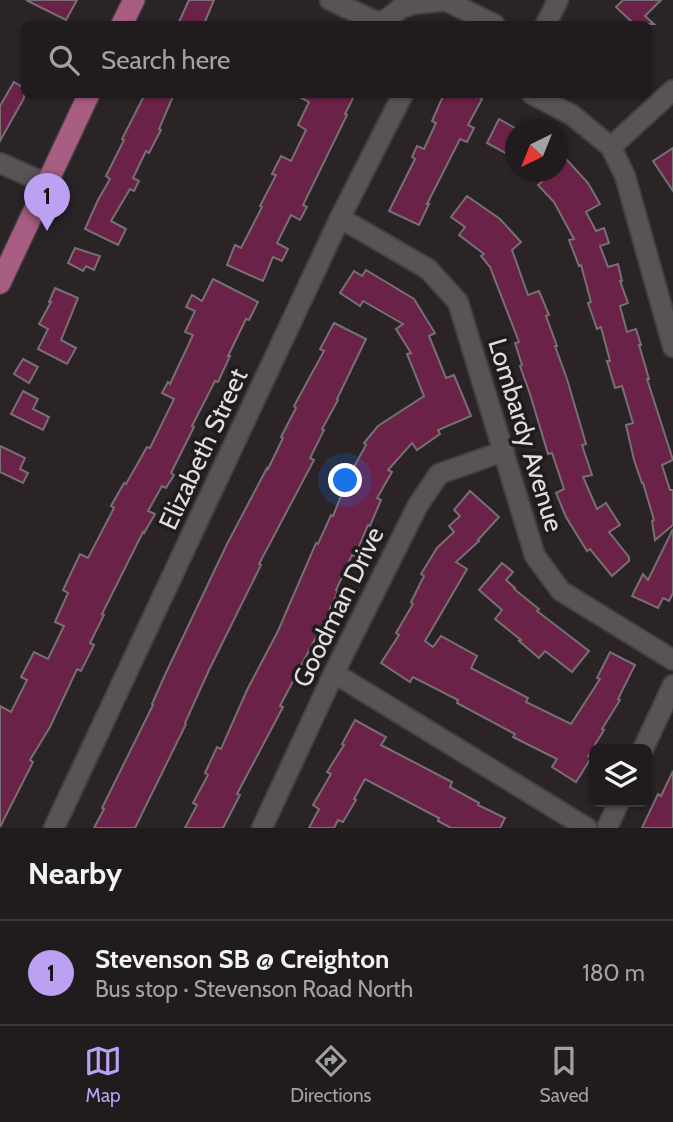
<!DOCTYPE html>
<html lang="en">
<head>
<meta charset="utf-8">
<style>
	body { margin:0; font-family:Cabin,sans-serif; background:#2d282a; color:#f1f3f6 }
	.controls { position:absolute; right:21px; bottom:21px; display:grid; overflow:hidden; border-radius:10px; box-shadow:0 2px 5px #0004 }
	.controls button { width:63px; height:63px; display:grid; place-items:center; padding:0; border:0; border-bottom:2px solid #3d393b; background:#201b1d; color:#f1f3f6; font:35px sans-serif }
	.compass { position:absolute; left:505px; top:119px; width:63px; height:63px; border-radius:50%; background:#201b1d; box-shadow:0 2px 5px #0004; rotate:223deg }
	.you { position:absolute; left:346px; top:481px; width:24px; height:24px; margin:-18px; border:5px solid #fff; border-radius:50%; background:#1a73e8; box-shadow:0 0 0 10px #1a73e833 }
	.badge { display:grid; place-items:center; width:46px; height:46px; border-radius:50%; background:#bca0f2; color:#111; font-size:23px; font-weight:700 }
	.pin { position:absolute; translate:-50% -58px; filter:drop-shadow(0 2px 4px #0008) }
	.pin::after { content:''; position:absolute; top:37px; width:24px; height:21px; background:inherit; clip-path:polygon(0 0,100% 0,50% 100%) }
	.list { margin:0; padding:0; list-style:none }
	h2 { display:flex; justify-content:space-between; align-items:center; height:91px; margin:0; padding:0 28px; font-size:30px }
	h2 small { font-size:23px; font-weight:400; color:#a2a1a4 }
	.list li { display:grid; grid-template-columns:46px 1fr auto; gap:21px; align-items:center; box-sizing:border-box; height:105px; padding:0 28px; border-top:2px solid #3d393b }
	.list b { display:block; font-size:26px; white-space:nowrap }
	.list p { margin:0; font-size:23px; white-space:nowrap; color:#a2a1a4 }
	.list em { font-size:23px; font-style:normal; color:#a2a1a4 }
	.icon { flex:none; width:38px; height:38px; fill:none; stroke:currentColor; stroke-width:2; stroke-linecap:round; stroke-linejoin:round }
	.map { position:relative; flex:none; width:673px; height:828px; overflow:hidden }
	.search { position:absolute; background:#201b1d; box-shadow:0 2px 5px #0004; left:21px; right:21px; top:21px; height:77px; display:flex; align-items:center; gap:18px; box-sizing:border-box; padding:0 24px; border-radius:10px; color:#a2a1a4; font-size:26px }
	.sheet { height:196px; background:#201b1d }
	nav { display:flex; justify-content:space-around; align-items:center; box-sizing:border-box; height:98px; border-top:2px solid #3d393b; background:#201b1d; font-size:19px; color:#a2a1a4 }
	nav a { display:grid; justify-items:center; gap:4px }
	nav .on { color:#bca0f2 }
	.map>svg:first-child { display:block }
	.building { fill:#6b2248; stroke:#767072; stroke-width:2 }
	.lines { fill:none; stroke-linecap:round; stroke-linejoin:round }
	.minor-casing { stroke:#444042; stroke-width:23 }
	.major-casing { stroke:#444042; stroke-width:24 }
	.minor { stroke:#595356; stroke-width:19 }
	.major { stroke:#a85d82; stroke-width:21 }
	.labels { text-anchor:middle; dominant-baseline:central; stroke-width:7; stroke-linejoin:round; paint-order:stroke }
	.street-label { font-size:26px; fill:#e1dedf; stroke:#201b1d }
</style>
</head>
<body>
<div class="map">
<svg width="673" height="828" viewBox="0 0 673 828">
	<rect width="100%" height="100%" fill="#2a2427"/>
	<g class="building">
		<path d="M26,0H77L66,20Z"/>
		<path d="M189,0H214L204,24H178Z"/>
		<path d="M623,0H661L645,16L654,24H634L616,7Z"/>
		<path d="M14,82L24,88V98L0,141V106Z"/>
		<path d="M145,94H174L159,129L161,130L149,153L146,151L133,178L139,181L134,191L130,189L111,221L126,229L118,245L85,229L98,200L110,179L106,176L124,140L122,139Z"/>
		<path d="M294,94H355L345,114L347,115L303,205L307,207L300,220L291,215L277,243L288,249L282,261L273,257L263,281L227,265L235,245L241,248L262,207L260,206L276,175L272,174L281,156L291,161L306,130L298,125L309,102Z"/>
		<path d="M444,94H474L482,99L468,125L474,128L467,142L460,139L427,204H429L419,225L389,211L415,159L412,157L417,146L424,149L436,123L432,121Z"/>
		<path d="M499,119L515,128V158L487,143Z"/>
		<path d="M673,148V191L653,161Z"/>
		<path d="M566,159L588,183L600,204L586,212L596,231L604,228L609,243L600,246L608,267L618,264L622,281H620L628,303L620,306L627,332L636,329L641,345H639L649,379H647L673,460L662,465L670,490H673V525L655,540L652,521L654,520L643,483H642L634,460L626,425L633,423L622,386L615,388L607,361H610L601,327L597,329L588,303L591,302L581,265L579,266L569,240L574,239L554,202L538,185L553,172H557V167Z"/>
		<path d="M467,196L500,219L521,242L512,250L528,295L539,291L549,315L546,316L557,346H555L567,379L586,444L582,445L592,475L583,477L597,509L606,503L620,525L609,532L629,557V561L612,576L590,549L587,551L566,517L556,493L564,489L552,453L548,454L530,394L520,366L522,365L515,343L519,342L490,267L481,256L484,254L459,235L465,227L451,217Z"/>
		<path d="M75,248L100,256L94,270L86,266L83,271L68,263Z"/>
		<path d="M366,270L414,299L435,333L429,336L446,378L454,375L471,416L438,430L440,434L417,450L412,443L388,470L392,472L377,498L381,500L370,526L368,525L355,556L352,555L336,590L338,591L325,620L280,706L283,707L237,794L240,795L223,828H185L197,805L193,803L208,775L205,773L217,747L221,749L247,690L278,631L316,543L318,544L331,515L333,516L349,476L366,445L364,443L378,426L424,396L407,354L411,353L396,329L403,324L363,301L360,306L340,293L354,271L362,276Z"/>
		<path d="M213,279L258,302L249,320L246,319L228,356H230L218,382L215,381L192,426L194,427L171,473L174,475L166,488L162,486L148,511L155,514L144,533L143,532L102,614L104,615L90,643L94,645L81,671L77,669L50,727L30,760L33,762L0,827V706L11,712L27,680L21,677L34,652L48,659L64,626L55,622L68,593L63,590L80,554L88,558L114,508L111,506L124,483L126,484L147,447L150,448L174,399L162,393L168,382L170,384L193,335L185,332L195,311L186,307L192,295L202,301Z"/>
		<path d="M55,288L78,298L61,340L76,348L67,364L38,349L48,329L39,324L51,302H49Z"/>
		<path d="M334,323L366,339L337,399L338,400L322,429L324,430L310,458L314,460L259,564L261,565L209,670L185,723L186,724L135,828H94L104,809L102,808L153,705L152,704L164,677L227,544L267,468L268,469L283,438L281,437L296,408L294,406L324,351L320,349Z"/>
		<path d="M23,359L38,367L29,383L14,374Z"/>
		<path d="M23,391L38,399L33,409L49,417L43,430L11,414Z"/>
		<path d="M0,446L25,458L20,469L28,473L23,483L0,472Z"/>
		<path d="M470,491L499,517L478,540L479,541L456,562L467,569L425,641L433,647L441,636L477,656L471,668L528,698L526,702L571,724L600,679L597,678L610,652L635,665L618,699L620,700L602,729L604,730L588,756L591,758L576,782L552,767L557,759L513,737L515,734L457,703L458,700L413,677L410,682L381,663L399,635L396,633L413,604L411,602L424,576L421,574L437,548L454,532L449,526L460,516L454,510Z"/>
		<path d="M673,529V593L669,601L663,598L658,608L632,596L643,574L648,580Z"/>
		<path d="M502,563L513,572L506,580L515,588L514,589L539,609L537,611L589,651L572,672L545,651L539,658L519,641L521,640L495,619L502,610L479,590Z"/>
		<path d="M355,720L386,737L381,745L452,782L450,787L479,803L478,805L505,818L500,828H451L438,821L439,818L365,779L354,799L356,800L343,822L338,820L334,828H309L319,809L313,805L331,774L327,772L344,745L342,744Z"/>
		<path d="M673,771V828H642L658,794L661,796Z"/>
	</g>
	<g class="lines">
		<g class="minor-casing">
			<g id="minor">
				<path d="M330,0L377,22L386,20L401,8L413,4L444,1"/>
				<path d="M444,0L494,24"/>
				<path d="M546,24L558,0"/>
				<path d="M532,94L572,115L611,147L625,176L673,347"/>
				<path d="M611,147L673,90"/>
				<path d="M0,163L47,184"/>
				<path d="M340,218L428,269L458,302L535,556L561,591L673,660"/>
				<path d="M334,673L587,828"/>
				<path d="M643,749L673,685"/>
				<path d="M54,828L340,218L403,94"/>
				<path d="M262,828L334,673L418,505L439,474L504,451"/>
				<path d="M607,828L619,802"/>
			</g>
		</g>
		<g class="major-casing">
			<g id="major">
				<path d="M122,24L134,0"/>
				<path d="M0,283L89,94"/>
			</g>
		</g>
		<use href="#minor" class="minor"/>
		<use href="#major" class="major"/>
	</g>
	<g class="labels">
		<g class="street-label">
			<text transform="translate(526 435) rotate(73)">Lombardy Avenue</text>
			<text transform="translate(203 449) rotate(-65)">Elizabeth Street</text>
			<text transform="translate(338 607) rotate(-64)">Goodman Drive</text>
		</g>
	</g>
</svg>
<div class="controls">
<button><svg class="icon" aria-label="layers" viewBox="0 0 24 24"><path d="M12 4l9 5-9 5-9-5zM3 14l9 5 9-5"/></svg></button>
</div>
<svg class="compass" viewBox="-18 -18 36 36"><path d="M0-13l5 13h-10z" fill="#e53935"/><path d="M0 13l5-13h-10z" fill="#a2a1a4"/></svg>
<div class="you"></div>
<div class="pin badge" style="left:47px;top:231px">1</div>
<div class="search"><svg class="icon" aria-label="search" viewBox="0 0 24 24"><circle cx="10" cy="10" r="6"/><path d="M15 15l6 6"/></svg>Search here</div>
</div>
<section class="sheet">
<h2>Nearby<small></small></h2>
<ul class="list">
<li><span class="badge">1</span><div><b>Stevenson SB @ Creighton</b><p>Bus stop · Stevenson Road North</p></div><em>180 m</em></li>
</ul>
</section>
<nav>
<a class="on"><svg class="icon" aria-label="map" viewBox="0 0 24 24"><path d="M3 6l6-2 6 2 6-2v14l-6 2-6-2-6 2zM9 4v14M15 6v14"/></svg>Map</a>
<a><svg class="icon" aria-label="directions" viewBox="0 0 24 24"><path d="M12 3l9 9-9 9-9-9zM9 14v-3h6M13 9l2 2-2 2"/></svg>Directions</a>
<a><svg class="icon" aria-label="saved" viewBox="0 0 24 24"><path d="M7 4h10v16l-5-4-5 4z"/></svg>Saved</a>
</nav>
</body>
</html>
